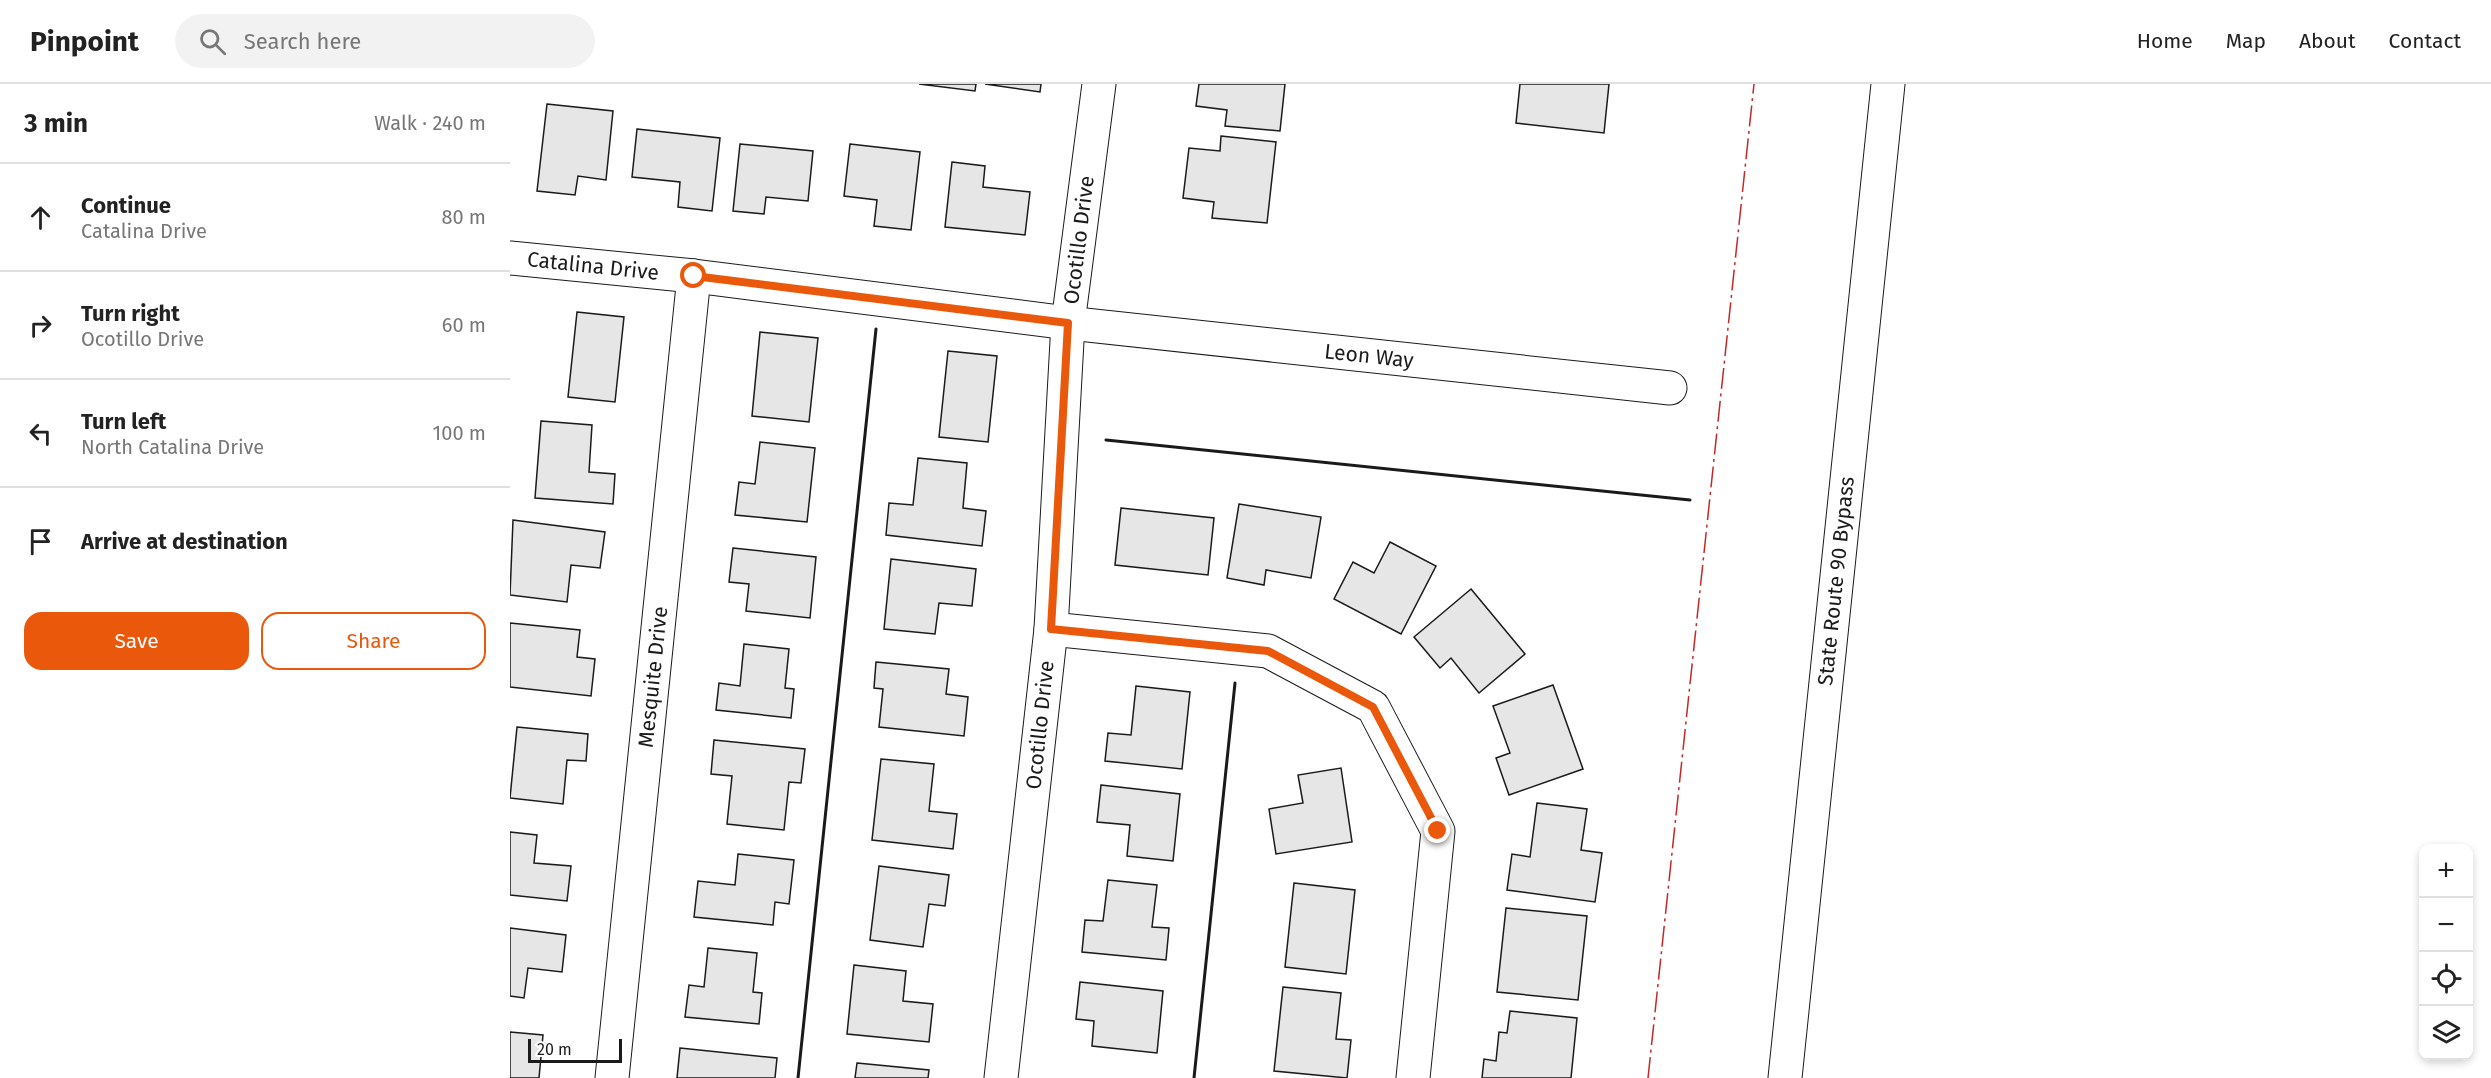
<!DOCTYPE html>
<html lang="en">
<head>
<meta charset="utf-8">
<style>
	body { margin:0; font-family:"Fira Sans",sans-serif; background:#f2f2f2; color:#222 }
	.controls { position:absolute; right:18px; bottom:18px; display:grid; overflow:hidden; border-radius:12px; box-shadow:0 3px 9px #0003 }
	.controls button { width:54px; height:54px; display:grid; place-items:center; padding:0; border:0; border-bottom:2px solid #e0e0e0; background:#fff; color:#222; font:30px sans-serif }
	.scale { position:absolute; left:18px; bottom:15px; width:94px; box-sizing:border-box; padding-left:6px; border:3px solid #1a1a1a; border-top:0; font-size:16px; line-height:21px; white-space:nowrap; color:#1a1a1a; -webkit-text-stroke:4px #fff; paint-order:stroke }
	.stop { position:absolute; width:18px; height:18px; margin:-14px; border:4px solid #ea580c; border-radius:50%; background:#fff }
	.stop.end { background:#ea580c; border-color:#fff; box-shadow:0 2px 6px #0008 }
	.list { margin:0; padding:0; list-style:none }
	h2 { display:flex; justify-content:space-between; align-items:center; height:78px; margin:0; padding:0 24px; font-size:26px }
	h2 small { font-size:20px; font-weight:400; color:#767676 }
	.list li { display:grid; grid-template-columns:39px 1fr auto; gap:18px; align-items:center; box-sizing:border-box; height:108px; padding:0 24px; border-top:2px solid #e0e0e0 }
	.list b { display:block; font-size:22px; white-space:nowrap }
	.list p { margin:0; font-size:20px; white-space:nowrap; color:#767676 }
	.list em { font-size:20px; font-style:normal; color:#767676 }
	.actions { display:flex; gap:12px; padding:18px 24px }
	.actions a { flex:1; padding:14px 0; border:2px solid #ea580c; border-radius:18px; text-align:center; font-size:21px; color:#ea580c }
	.actions .main { background:#ea580c; color:#fff }
	.icon { flex:none; width:33px; height:33px; fill:none; stroke:currentColor; stroke-width:2; stroke-linecap:round; stroke-linejoin:round }
	.map { position:relative; flex:none; width:1981px; height:994px; overflow:hidden }
	header { display:flex; align-items:center; gap:36px; box-sizing:border-box; height:84px; padding:0 30px; background:#fff; border-bottom:2px solid #e0e0e0 }
	header strong { font-size:28px }
	nav { display:flex; gap:33px; margin-inline-start:auto; font-size:21px }
	.search { width:420px; height:54px; background:#f2f2f2; display:flex; align-items:center; gap:15px; box-sizing:border-box; padding:0 21px; border-radius:33px; color:#767676; font-size:22px }
	main { display:flex }
	aside { flex:1; background:#fff }
	.map>svg:first-child { display:block }
	.building { fill:#e6e6e6; stroke:#1a1a1a; stroke-width:1.5 }
	.lines { fill:none; stroke-linecap:round; stroke-linejoin:round }
	.minor-casing { stroke:#1a1a1a; stroke-width:35 }
	.highway-casing { stroke:#1a1a1a; stroke-width:35 }
	.minor { stroke:#fff; stroke-width:33 }
	.highway { stroke:#fff; stroke-width:33 }
	.wall { stroke:#1a1a1a; stroke-width:3 }
	.power { stroke:#c62828; stroke-width:1.5; stroke-dasharray:21 4.5 3 4.5; stroke-linecap:butt }
	.route { stroke:#ea580c; stroke-width:8 }
	.labels { text-anchor:middle; dominant-baseline:central; stroke-width:4.5; stroke-linejoin:round; paint-order:stroke }
	.street-label { font-size:21px; fill:#1a1a1a; stroke:#fff }
</style>
</head>
<body>
<header>
<strong>Pinpoint</strong>
<div class="search"><svg class="icon" aria-label="search" viewBox="0 0 24 24"><circle cx="10" cy="10" r="6"/><path d="M15 15l6 6"/></svg>Search here</div>
<nav><a>Home</a><a>Map</a><a>About</a><a>Contact</a></nav>
</header>
<main>
<aside>
<h2>3 min<small>Walk · 240 m</small></h2>
<ul class="list">
<li><svg class="icon" aria-label="ahead" viewBox="0 0 24 24"><path d="M12 20V5M6 11l6-6 6 6"/></svg><div><b>Continue</b><p>Catalina Drive</p></div><em>80 m</em></li>
<li><svg class="icon" aria-label="right" viewBox="0 0 24 24"><path d="M7 20v-9h11M14 6l5 5-5 5"/></svg><div><b>Turn right</b><p>Ocotillo Drive</p></div><em>60 m</em></li>
<li><svg class="icon" aria-label="left" viewBox="0 0 24 24"><path d="M17 20v-9H6M10 6l-5 5 5 5"/></svg><div><b>Turn left</b><p>North Catalina Drive</p></div><em>100 m</em></li>
<li><svg class="icon" aria-label="arrive" viewBox="0 0 24 24"><path d="M6 21V4h12l-3 4 3 4H6"/></svg><div><b>Arrive at destination</b></div></li>
</ul>
<div class="actions"><a class="main">Save</a><a>Share</a></div>
</aside>
<div class="map">
<svg width="1981" height="994" viewBox="0 0 1981 994">
	<rect width="100%" height="100%" fill="#fff"/>
	<g class="building">
		<path d="M409,0H466L465,7Z"/>
		<path d="M475,0H531L530,8Z"/>
		<path d="M689,0H775L770,47L715,42L717,26L686,22Z"/>
		<path d="M1010,0H1099L1094,49L1006,39Z"/>
		<path d="M37,20L103,27L96,96L68,92L65,111L27,107Z"/>
		<path d="M127,45L210,54L202,127L168,123L170,98L122,93Z"/>
		<path d="M711,52L766,58L757,139L702,134L704,118L673,114L679,64L710,67Z"/>
		<path d="M230,60L303,67L298,117L256,113L254,130L223,127Z"/>
		<path d="M340,60L410,68L401,146L364,142L367,116L334,112Z"/>
		<path d="M442,78L475,82L473,103L520,108L515,151L435,143Z"/>
		<path d="M67,228L114,233L105,318L58,313Z"/>
		<path d="M250,248L308,254L299,338L242,332Z"/>
		<path d="M438,267L487,272L478,358L429,353Z"/>
		<path d="M31,337L82,341L79,388L105,390L103,420L25,414Z"/>
		<path d="M250,358L305,364L297,438L225,431L229,398L245,400Z"/>
		<path d="M408,374L457,379L453,424L476,427L472,462L376,451L379,419L403,421Z"/>
		<path d="M729,420L811,433L801,494L756,486L754,501L717,494Z"/>
		<path d="M611,424L704,434L698,491L605,481Z"/>
		<path d="M3,436L95,448L90,484L61,481L57,518L0,511Z"/>
		<path d="M880,458L926,482L891,550L824,515L843,478L864,489Z"/>
		<path d="M223,464L306,473L300,534L236,527L239,500L219,498Z"/>
		<path d="M381,475L466,485L462,522L429,519L425,550L374,545Z"/>
		<path d="M961,505L1015,570L969,609L941,574L930,584L904,553Z"/>
		<path d="M0,539L70,546L67,573L85,575L81,612L0,603Z"/>
		<path d="M234,560L279,565L275,604L284,605L281,634L206,626L209,599L230,602Z"/>
		<path d="M366,578L439,585L436,610L458,613L454,652L369,643L373,605L364,604Z"/>
		<path d="M1043,601L1073,685L999,711L986,674L1000,669L983,622Z"/>
		<path d="M626,602L680,608L672,685L595,677L598,649L621,651Z"/>
		<path d="M7,643L78,650L76,677L57,676L53,720L0,714Z"/>
		<path d="M204,656L295,665L291,699L279,698L274,746L217,740L222,692L201,690Z"/>
		<path d="M371,675L424,680L419,727L447,730L443,765L362,756Z"/>
		<path d="M831,684L842,758L766,770L759,725L793,719L788,691Z"/>
		<path d="M591,701L670,710L663,777L617,772L620,741L587,738Z"/>
		<path d="M1027,719L1077,725L1071,766L1092,769L1085,818L997,806L1002,770L1020,773Z"/>
		<path d="M0,748L27,751L24,779L61,782L57,817L0,811Z"/>
		<path d="M228,770L284,776L279,820L265,818L263,841L184,833L188,797L225,801Z"/>
		<path d="M369,782L439,791L435,822L419,820L413,863L360,856Z"/>
		<path d="M598,796L647,801L642,843L659,844L656,876L572,868L575,836L593,837Z"/>
		<path d="M784,799L845,806L836,890L775,883Z"/>
		<path d="M996,824L1077,832L1068,916L987,908Z"/>
		<path d="M0,844L56,851L52,888L18,884L14,914L0,912Z"/>
		<path d="M198,864L247,869L243,908L252,909L249,940L175,933L179,901L194,903Z"/>
		<path d="M344,881L396,887L393,917L423,920L419,958L337,950Z"/>
		<path d="M570,898L653,907L647,969L582,962L584,937L566,935Z"/>
		<path d="M773,903L831,909L826,955L841,956L837,994L764,987Z"/>
		<path d="M1000,927L1067,934L1061,994H972L974,975L986,977L989,948L997,949Z"/>
		<path d="M0,948L33,951L29,994H0Z"/>
		<path d="M170,964L267,974L265,994H167Z"/>
		<path d="M347,979L419,986L418,994H345Z"/>
	</g>
	<g class="lines">
		<g class="minor-casing">
			<g id="minor">
				<path d="M0,174L184,192L558,239L1160,304"/>
				<path d="M541,545L758,567L863,623L928,747L903,994"/>
				<path d="M102,994L184,192"/>
				<path d="M491,994L541,545L558,239L589,0"/>
			</g>
		</g>
		<g class="highway-casing">
			<path id="highway" d="M1275,994L1378,0"/>
		</g>
		<use href="#minor" class="minor"/>
		<use href="#highway" class="highway"/>
		<g class="wall">
			<path d="M596,356L1180,416"/>
			<path d="M288,994L366,245"/>
			<path d="M684,994L725,599"/>
		</g>
		<path class="power" d="M1138,994L1244,0"/>
	</g>
	<g class="lines">
		<path class="route" d="M184,192L558,239L541,545L758,567L863,623L928,747"/>
	</g>
	<g class="labels">
		<g class="street-label">
			<text transform="translate(569 156) rotate(-83)">Ocotillo Drive</text>
			<text transform="translate(83 182) rotate(6)">Catalina Drive</text>
			<text transform="translate(859 272) rotate(6)">Leon Way</text>
			<text transform="translate(1326 497) rotate(-84)">State Route 90 Bypass</text>
			<text transform="translate(143 593) rotate(-84)">Mesquite Drive</text>
			<text transform="translate(530 641) rotate(-84)">Ocotillo Drive</text>
		</g>
	</g>
</svg>
<div class="controls">
<button>+</button>
<button>−</button>
<button><svg class="icon" aria-label="locate" viewBox="0 0 24 24"><circle cx="12" cy="12" r="6"/><path d="M12 2v4M12 18v4M2 12h4M18 12h4"/></svg></button>
<button><svg class="icon" aria-label="layers" viewBox="0 0 24 24"><path d="M12 4l9 5-9 5-9-5zM3 14l9 5 9-5"/></svg></button>
</div>
<div class="scale">20 m</div>
<div class="stop" style="left:184px;top:192px"></div>
<div class="stop end" style="left:928px;top:747px"></div>
</div>
</main>
</body>
</html>
